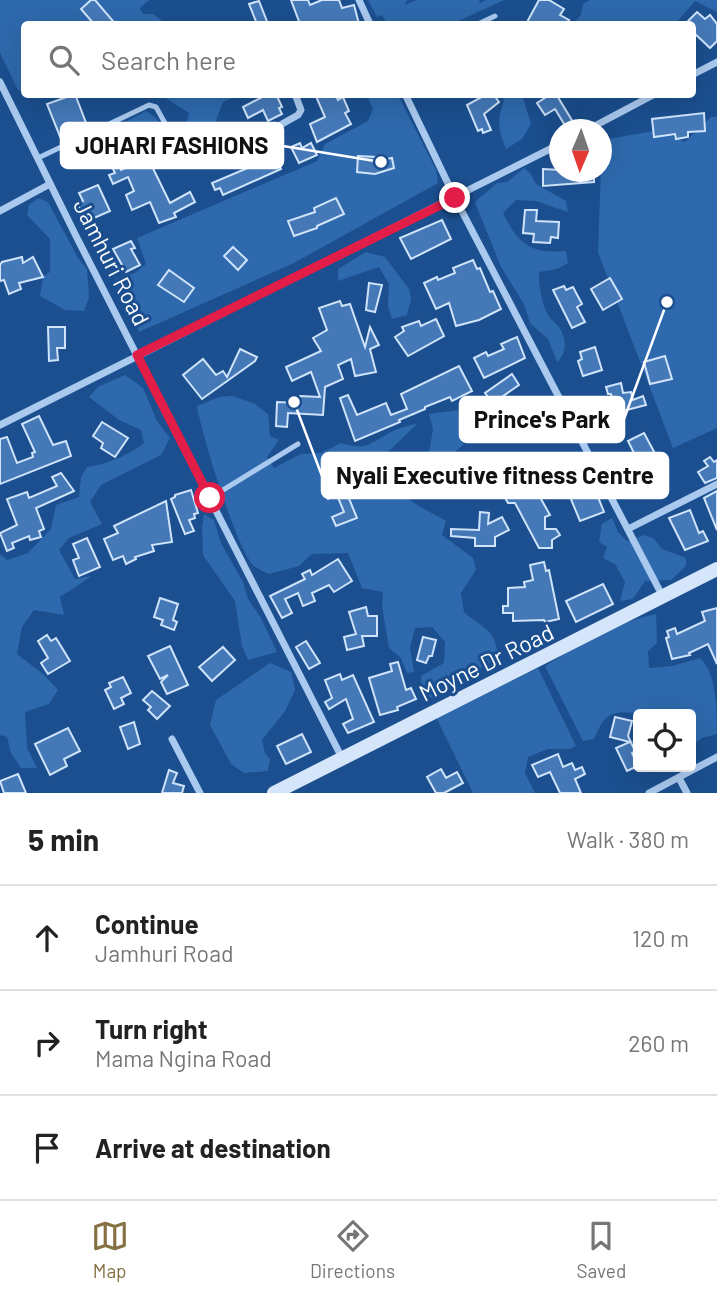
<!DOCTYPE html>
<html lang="en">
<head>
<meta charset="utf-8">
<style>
	body { margin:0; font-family:Barlow,sans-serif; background:#f6f6f6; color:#222 }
	.controls { position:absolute; right:21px; bottom:21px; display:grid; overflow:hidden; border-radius:7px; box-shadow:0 7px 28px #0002 }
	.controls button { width:63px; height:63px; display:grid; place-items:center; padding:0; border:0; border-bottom:2px solid #e0e0e0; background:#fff; color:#222; font:35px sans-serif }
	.compass { position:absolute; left:549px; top:119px; width:63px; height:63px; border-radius:50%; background:#fff; box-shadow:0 7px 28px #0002; rotate:182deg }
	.stop { position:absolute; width:21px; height:21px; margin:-16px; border:5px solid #e11d48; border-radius:50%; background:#fff }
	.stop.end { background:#e11d48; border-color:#fff; box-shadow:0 2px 7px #0008 }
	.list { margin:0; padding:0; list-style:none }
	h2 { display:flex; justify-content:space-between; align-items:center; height:91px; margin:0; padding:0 28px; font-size:30px }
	h2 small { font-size:23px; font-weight:400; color:#767676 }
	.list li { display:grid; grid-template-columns:46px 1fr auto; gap:21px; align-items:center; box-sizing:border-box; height:105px; padding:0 28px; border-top:2px solid #e0e0e0 }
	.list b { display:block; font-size:26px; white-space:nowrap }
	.list p { margin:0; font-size:23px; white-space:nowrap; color:#767676 }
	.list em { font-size:23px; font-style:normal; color:#767676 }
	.icon { flex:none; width:38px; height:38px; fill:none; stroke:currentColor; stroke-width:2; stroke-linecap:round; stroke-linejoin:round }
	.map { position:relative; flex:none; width:717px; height:793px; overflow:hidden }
	.search { position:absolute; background:#fff; box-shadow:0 7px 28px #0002; left:21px; right:21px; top:21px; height:77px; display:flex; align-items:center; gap:18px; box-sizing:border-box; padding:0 24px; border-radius:7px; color:#767676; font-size:26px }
	.sheet { height:406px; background:#fff }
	nav { display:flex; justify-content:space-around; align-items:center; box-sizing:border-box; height:98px; border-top:2px solid #e0e0e0; background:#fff; font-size:19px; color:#767676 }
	nav a { display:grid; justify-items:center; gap:4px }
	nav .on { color:#857141 }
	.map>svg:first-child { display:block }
	.green { fill:#2e69ad }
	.building { fill:#4478b7; stroke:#cfe3fa; stroke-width:2 }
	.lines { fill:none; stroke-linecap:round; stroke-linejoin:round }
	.service { stroke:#a9c9ee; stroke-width:5 }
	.minor { stroke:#a9c9ee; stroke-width:7 }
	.secondary { stroke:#d6e6fa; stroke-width:14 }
	.route { stroke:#e11d48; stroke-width:9 }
	.labels { text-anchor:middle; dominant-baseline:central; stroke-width:6; stroke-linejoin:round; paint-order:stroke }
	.street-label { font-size:23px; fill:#fff; stroke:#1b4f8f }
	.leader { fill:none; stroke:#fff; stroke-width:2.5 }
	.callout-dot { fill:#fff; stroke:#1b4f8f; stroke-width:2.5 }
	.callout { fill:#fff; stroke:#fff; stroke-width:2.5 }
	.callout-label { font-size:24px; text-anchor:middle; font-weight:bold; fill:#111 }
</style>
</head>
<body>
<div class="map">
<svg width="717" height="793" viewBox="0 0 717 793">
	<rect width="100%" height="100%" fill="#1b4f8f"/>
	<g class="green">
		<path d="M0,0H149L140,8L143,14H153L162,21V24H24V91L18,90L0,53Z"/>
		<path d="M368,0H407L405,5L417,0H479L480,3L486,0H504L452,24H387L382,15L377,17Z"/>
		<path d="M590,0H717V12L695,1L675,24H575L574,23L581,15L583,4Z"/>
		<path d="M161,95H239L223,102L210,136L195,142L185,131L189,113Z"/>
		<path d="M367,95H398L436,170L438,183L294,263L139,332L115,279L135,273L146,264L137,238L317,161L325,144L368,121L373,109Z"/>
		<path d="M500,95H526L523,98L531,124L522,139L506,149C498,130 497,119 504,100Z"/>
		<path d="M146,111C157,117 165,127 165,141L150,152L127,159L121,155L114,132L120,125Z"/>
		<path d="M711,117H717V428L673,448L598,252L602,140L660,130L685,142Z"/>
		<path d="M524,168L530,173L536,184L566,201L568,212L536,201L516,200L503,213C518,244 531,254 566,251L568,263L557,269L539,272C539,285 541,303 548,315C551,320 556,323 559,327C567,338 567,354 557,362L548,339L530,323L524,304L501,267L475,202L497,183L507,182Z"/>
		<path d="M38,198L48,202L78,258L87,269L89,297L84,311L65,310L40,296L43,276L50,272V239L27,215L29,205Z"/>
		<path d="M366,252L385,257L409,289L411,299L407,315L392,319L388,306L389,284L379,267L338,281V269Z"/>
		<path d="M125,375L143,388L157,421L170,438L161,455L101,485L90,502L102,524L69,538L59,550L75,579L92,576L60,597L64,615L34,610L22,627L17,654L43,674L58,690L49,704L25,712L27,748L37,768H21L11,753L7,737L0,735V554L7,560L28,553L51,529L56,505L79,497L81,477L87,467C108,464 127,456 144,443L141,430L119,420L89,397L98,387Z"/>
		<path d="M232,396L255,404L268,414L270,436L279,440L267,457L274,468L301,454L321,453L341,443C369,452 372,441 395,430C402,427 411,425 418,423L387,453C386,494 415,503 446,521L442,535L473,558L476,570L461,593L464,612C482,628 499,631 497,659C474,670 455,687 432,698L422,693L421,676L444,663L445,642L432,627L415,628L410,648L414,672L407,673L401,658L389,648L382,606L383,592L362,588L348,553L312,554L299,566L269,574C264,572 258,569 254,566C237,551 201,432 197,406L219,397Z"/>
		<path d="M459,410L474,417L466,430L463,445L448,457L429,453L433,429L429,414Z"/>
		<path d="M204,514L214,520L221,543L243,582L248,599L261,618L277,652L248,660L242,646L235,601L203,555L202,527Z"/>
		<path d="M612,518L618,532L627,541L644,535L653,538L662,549L686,558V566L671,580L645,581L633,599L620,601L625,582L615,564L603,558L607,547L599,542L602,524Z"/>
		<path d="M656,614L657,643L648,651L649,668L672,666L700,658C717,673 717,712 717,734L702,738L691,746V714L638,715L637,713C609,711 605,714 594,739L583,741L545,666C581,645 615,622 656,614Z"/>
		<path d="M270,663L291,672L295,690L285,711L262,740L265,753L270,759L268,771L244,773L231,764L210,725L216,700Z"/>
		<path d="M538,668L576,746L569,749H548L528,757L525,773L535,793H473L436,717Z"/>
	</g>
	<g class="building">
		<path d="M91,0H95L113,21L109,24H94L81,9Z"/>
		<path d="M291,0H308L310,5L322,0H339L342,8L354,5L359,24H300Z"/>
		<path d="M539,0H549L564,9L560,15L569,20L566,24H526Z"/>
		<path d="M259,1L268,24H257L249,4Z"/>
		<path d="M697,12L705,19L710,15L717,24V41L710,48L692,31V24H685Z"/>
		<path d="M75,94L88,128L61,139L47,104Z"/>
		<path d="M268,94H276L282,107L279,108L282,114L268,121L263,110L248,118L243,107Z"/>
		<path d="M315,94H335L338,100L343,97L349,111L345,113L351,124L317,142L310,124L325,117Z"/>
		<path d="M487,94H493L499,102L484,114L491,130L483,133L482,129L478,131L467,105Z"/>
		<path d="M551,94H556L573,122L566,127L555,109L545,115L537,103Z"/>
		<path d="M704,113L705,131L688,132V137L676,139L675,134L654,137L652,119Z"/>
		<path d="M300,143L302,148L311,143L317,155L299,163L291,147Z"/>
		<path d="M262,151L265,158L273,154L281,169L223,195L220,188L215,190L212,183L250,167L246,159Z"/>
		<path d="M114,153L121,170L148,158L170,203L190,192L195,202L174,213L176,217L159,223L150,202L132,210L126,195L134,191L128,177L113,184L109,175L115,173L107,156Z"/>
		<path d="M358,156L376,157V161L392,158L394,168L375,174L357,172Z"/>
		<path d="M543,169L594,172V182L543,186Z"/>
		<path d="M98,185L110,211L85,222L77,203L83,201L79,193Z"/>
		<path d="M336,198L344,214L317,226V228L294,236L288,221L315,212L314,208Z"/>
		<path d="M525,210H537L536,221L559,222L558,238L551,237L550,243L533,242L534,234L523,233Z"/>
		<path d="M442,220L451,239L411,259L400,238Z"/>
		<path d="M131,241L135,248L131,249L140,265L126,272L113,249Z"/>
		<path d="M233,247L247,260L238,270L224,256Z"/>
		<path d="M22,257L23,263L33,257L43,277L19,283L21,289L9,294L4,280L0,281V265L2,262Z"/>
		<path d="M473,260L477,269L480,268L490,292L493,291L501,309L479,320L456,326L449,303L436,309L424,283L437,277L438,280L455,273L453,268Z"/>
		<path d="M169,270L194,288L184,302L158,285Z"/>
		<path d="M610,278L622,299L603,310L591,289Z"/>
		<path d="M369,283L382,285L375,312L366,310Z"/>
		<path d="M564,286L566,290L573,287L582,304L577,307L585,322L572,328L553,290Z"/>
		<path d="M340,301L342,306L350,304L365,347L370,327L379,345L370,349L376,372L355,376L351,359L338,365L343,379L325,387L323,415L288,413L287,427L276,426L277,402L299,403L300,396L320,397L311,372L292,381L286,367L321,351L313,338L327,330L319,308Z"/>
		<path d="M436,319L444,336L408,356L395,337L404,331L402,327L419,321L421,326Z"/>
		<path d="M48,327H65V348H57L58,360L49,361Z"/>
		<path d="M517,337L525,358L484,378L474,358L486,352L488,356L504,349L501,344Z"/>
		<path d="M595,347L602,370L583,376L578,361L582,359L580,352Z"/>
		<path d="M240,349L257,357L255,361L202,399L183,375L203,359L216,375L223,371L227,377Z"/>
		<path d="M665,356L672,379L650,384L644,362Z"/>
		<path d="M459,366L472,391L452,401L450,397L425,407V409L399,420L400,422L355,441L340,398L348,395L357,415L386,403L391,415L407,409L401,394Z"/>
		<path d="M512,374L519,385L493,403L485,393Z"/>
		<path d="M621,383L623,393L631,392L633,400L643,396L646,405L615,413L611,394H608L606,387Z"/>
		<path d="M39,416L53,445L66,441L71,456L0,484V439L7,437L17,463L33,457L32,453L35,452L22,424Z"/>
		<path d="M102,422L128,438L115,457L101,448L103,443L93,436Z"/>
		<path d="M546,429V439L507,442V431Z"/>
		<path d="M644,433L659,461L652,464L657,473L652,487L647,476L643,486H640L630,483L626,475L641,467L628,441Z"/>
		<path d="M710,457L714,462L717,460V478L705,483L698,472L708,466L704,461Z"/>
		<path d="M514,470L518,475L526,470L531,478L509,491L536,490L550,515L545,517V529H556L560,535L552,540V548H539L515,503H508L503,494L501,495V478Z"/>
		<path d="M61,473L74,491L36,508L44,529L39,531L41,537L30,540L29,536L12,543L14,548L7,551L0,533L17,525L7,499L27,492L29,498L57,486L52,477Z"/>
		<path d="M590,477L604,512L580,521L568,492L578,487L576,483Z"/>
		<path d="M341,479L357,518L336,526L332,517L344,512L337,495L328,499L323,486Z"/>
		<path d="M191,490L198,513L194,514L195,518L189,520L194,531L185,534L171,499L175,497V495Z"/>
		<path d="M717,491V530L704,498Z"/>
		<path d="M166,501L172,542L152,545L154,551L135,557L136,559L126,564L123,556L113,560L104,539L118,533L114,526Z"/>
		<path d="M690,510L699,533L703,531L708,541L685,550L669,518Z"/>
		<path d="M480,512L489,513L488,524L502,517L509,530L495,537V546H475V538L451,536V529L479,530Z"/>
		<path d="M87,538L100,567L79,576L73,560L79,558L73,544Z"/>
		<path d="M338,559L352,581L334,592L329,585L312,593L315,601L303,606L298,593L285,599L292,613L282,618L270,596L305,579L302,574L310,570L312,575Z"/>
		<path d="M544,562L546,571L549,570L559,619L545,622L544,620L513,621V613H503V606H508V588L525,587L524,582L533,580L530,565Z"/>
		<path d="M603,584L613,604L576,622L566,601Z"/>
		<path d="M160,598L178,604L173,620L177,622L174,630L161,625L163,620L154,617Z"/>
		<path d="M366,607L368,616H377V636H362L364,646L347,650L344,637L356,634L349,612Z"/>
		<path d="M717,608V664L708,644L689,653L690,655L672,659L666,638L669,637L667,631L675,628L677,634L705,621L702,612Z"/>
		<path d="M47,635L51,641L56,638L70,661L48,674L41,663L48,658L38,641Z"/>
		<path d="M423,637L436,640L432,656H429L426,663L417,660Z"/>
		<path d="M306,641L320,663L309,669L296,647Z"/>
		<path d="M170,646L188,685L167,694L161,682L168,675L160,679L148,656Z"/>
		<path d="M223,647L235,660L212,681L199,667Z"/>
		<path d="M398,662L406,690L411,688L416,699L397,707L398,710L380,715L369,678L392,671L390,664Z"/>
		<path d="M340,674L342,680L353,675L374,722L348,733L343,724L353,719L346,699L329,709L325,702L332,698L325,680Z"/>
		<path d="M123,677L131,693L121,698L124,704L114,709L105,690L111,687L109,683Z"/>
		<path d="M152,691L170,706L157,719L148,710L151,707L143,700Z"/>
		<path d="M615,717L632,721L628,736L635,751L632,753L638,766L627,771L616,748L630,742L610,737Z"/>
		<path d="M134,722L140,744L128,749L120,727Z"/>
		<path d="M68,728L80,751L64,759L67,766L50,775L35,744Z"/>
		<path d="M302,734L311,752L286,764L277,746Z"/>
		<path d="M558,754L563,767L572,763L575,770L582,767L585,774L575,779L581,793H560L550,772L538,777L532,765Z"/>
		<path d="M441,769L446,778L457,772L463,783L444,793H436L427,777Z"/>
		<path d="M169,770L177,773L173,783L184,786L182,793H162Z"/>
		<path d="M18,774L26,793H4L0,781Z"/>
	</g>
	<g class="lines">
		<g class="service">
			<path d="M478,24L495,16"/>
			<path d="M38,158L149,105L156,107L176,143"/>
			<path d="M210,498L298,444"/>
		</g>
		<g class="minor">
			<path d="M359,0L370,24"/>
			<path d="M692,75L717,62"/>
			<path d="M0,82L76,236L342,758"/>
			<path d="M405,94L455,198L663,597"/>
			<path d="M587,130L655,94"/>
			<path d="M266,133L298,115L301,110L295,94"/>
			<path d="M0,211L50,184"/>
			<path d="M0,425L560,144"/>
			<path d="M628,529L717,484"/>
			<path d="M172,739L200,793"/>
			<path d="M679,778L687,793"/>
			<path d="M649,793L717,757"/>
		</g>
		<path class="secondary" d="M274,793L717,569"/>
	</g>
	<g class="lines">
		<path class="route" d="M210,498L137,355L455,198"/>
	</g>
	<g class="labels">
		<g class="street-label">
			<text transform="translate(112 262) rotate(63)">Jamhuri Road</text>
			<text transform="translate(486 662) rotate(-26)">Moyne Dr Road</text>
		</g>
	</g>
	<path class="leader" d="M381 162L283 146M667 302L624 419M294 402L322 476"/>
	<g class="callout-dot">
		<circle cx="381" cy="162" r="7"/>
		<circle cx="667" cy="302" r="7"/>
		<circle cx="294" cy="402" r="7"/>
	</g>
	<g class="callout">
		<rect x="61" y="123" width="222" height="45" rx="7"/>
		<rect x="460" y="397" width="164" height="45" rx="7"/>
		<rect x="322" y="453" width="346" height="45" rx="7"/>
	</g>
	<g class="callout-label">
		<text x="172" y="154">JOHARI FASHIONS</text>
		<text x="542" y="428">Prince's Park</text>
		<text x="495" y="484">Nyali Executive fitness Centre</text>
	</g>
</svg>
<div class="controls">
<button><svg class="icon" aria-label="locate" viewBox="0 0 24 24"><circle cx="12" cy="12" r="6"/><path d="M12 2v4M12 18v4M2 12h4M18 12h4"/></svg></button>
</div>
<svg class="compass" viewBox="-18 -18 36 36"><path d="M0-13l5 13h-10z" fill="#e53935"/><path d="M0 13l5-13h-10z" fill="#767676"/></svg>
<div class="stop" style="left:210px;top:498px"></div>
<div class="stop end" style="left:455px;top:198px"></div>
<div class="search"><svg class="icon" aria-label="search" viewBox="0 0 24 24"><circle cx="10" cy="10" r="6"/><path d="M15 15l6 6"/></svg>Search here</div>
</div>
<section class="sheet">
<h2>5 min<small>Walk · 380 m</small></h2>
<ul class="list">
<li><svg class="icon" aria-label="ahead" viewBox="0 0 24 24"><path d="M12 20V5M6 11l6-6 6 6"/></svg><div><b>Continue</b><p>Jamhuri Road</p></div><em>120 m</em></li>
<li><svg class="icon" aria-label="right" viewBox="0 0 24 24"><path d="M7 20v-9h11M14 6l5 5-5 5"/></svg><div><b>Turn right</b><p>Mama Ngina Road</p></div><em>260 m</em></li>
<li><svg class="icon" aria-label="arrive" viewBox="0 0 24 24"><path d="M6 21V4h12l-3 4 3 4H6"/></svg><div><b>Arrive at destination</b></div></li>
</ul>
</section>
<nav>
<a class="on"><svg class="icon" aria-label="map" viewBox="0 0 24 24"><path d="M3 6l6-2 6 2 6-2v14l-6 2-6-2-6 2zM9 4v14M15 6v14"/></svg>Map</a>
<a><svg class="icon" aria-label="directions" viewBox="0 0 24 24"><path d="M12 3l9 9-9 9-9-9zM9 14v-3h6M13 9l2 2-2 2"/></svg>Directions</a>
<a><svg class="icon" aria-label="saved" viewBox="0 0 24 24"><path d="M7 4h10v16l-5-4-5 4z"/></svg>Saved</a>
</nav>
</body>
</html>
